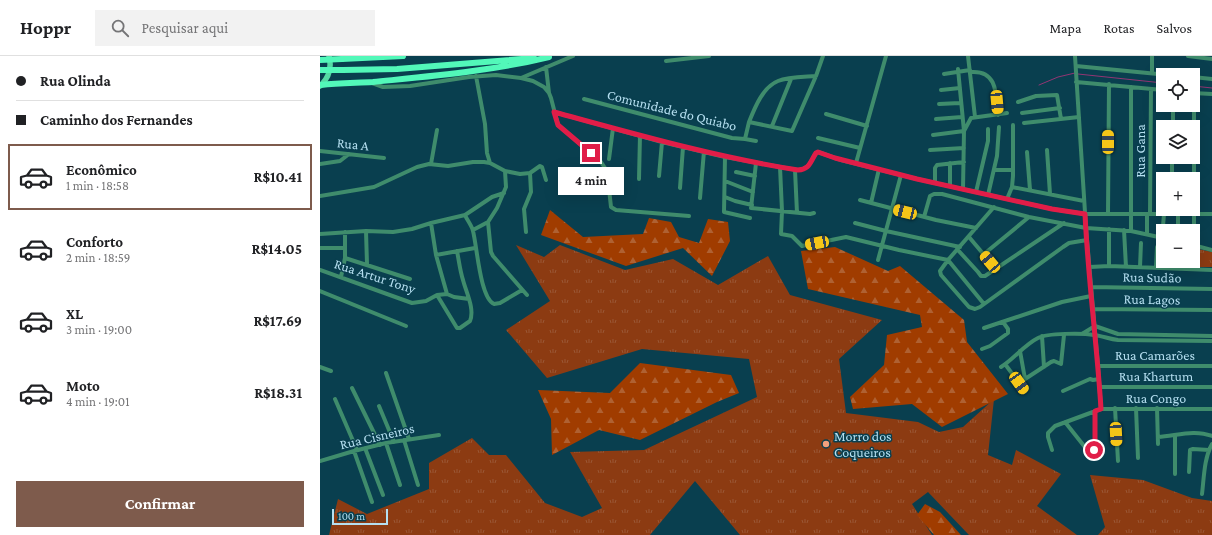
<!DOCTYPE html>
<html lang="pt">
<meta charset="utf-8">
<style>
:root{--surface:#fff;--page:#f2f2f2;--text:#202124;--muted:#757577;--line:#e0e0e0;--accent:#7e5b4c}
body{margin:0;font-family:"Crimson Pro",serif;background:var(--page);color:var(--text);height:100vh;display:flex;flex-direction:column;font-size:15px;white-space:nowrap}
*{box-sizing:border-box;margin:0}
p{font-size:13px;color:var(--muted)}
.icon{flex:none;width:22px;height:22px;fill:none;stroke:currentColor;stroke-width:2;stroke-linecap:round;stroke-linejoin:round}
.map{position:relative;flex:1;overflow:hidden}
.details{display:flex;flex-direction:column;background:var(--surface);width:320px}
.details>*{flex:none}
.banner{display:grid;align-content:center;height:88px;padding:0 16px;background:var(--surface)}
.buttons{position:absolute;left:836px;top:12px;display:grid;gap:8px}
.buttons a{display:grid;place-items:center;width:44px;height:44px;border-radius:0px;background:var(--surface);box-shadow:0 4px 16px #0002;font-size:20px}
.scale{position:absolute;left:12px;bottom:10px;width:56px;box-sizing:border-box;padding-left:4px;border:2px solid #b5dff0;border-top:0;font-size:11px;line-height:14px;white-space:nowrap;color:#b5dff0;-webkit-text-stroke:3px #093f4f;paint-order:stroke}
.end{position:absolute;width:18px;height:18px;margin:-9px;border:5px solid #e11d48;background:#fff;box-shadow:0 0 0 2px #fff}
.from{border-radius:50%}
.bubble{position:absolute;height:28px;border-radius:0px;background:var(--surface);box-shadow:0 4px 16px #0002;font-size:13px;font-weight:700;line-height:28px;text-align:center}
.car{position:absolute;width:12px;height:24px;margin:-12px -6px;border-radius:5px;box-shadow:0 0 3px 1px #0007;background:linear-gradient(#f5c518 24%,#345 0 40%,#f5c518 0 76%,#345 0 86%,#f5c518 0)}
.banner b{display:flex;align-items:center;gap:14px;height:38px;font-size:15px}
.banner b+b{border-top:1px solid var(--line)}
.banner i{width:10px;height:10px;background:var(--text)}
ul{padding:0;list-style:none}
li{display:flex;align-items:center;gap:12px;height:66px;margin:0 8px 6px;padding:0 8px;border:2px solid transparent;border-radius:0px}
li div{flex:1}
li b{display:block;font-size:15px}
li em{font-style:normal;font-weight:700}
li.current{border-color:var(--accent)}
li>.icon{width:36px;height:36px;stroke-width:1.5}
.primary-button{display:flex;gap:8px;margin-top:auto;padding:8px 16px}
.primary-button a{flex:1;height:46px;border-radius:0px;background:var(--accent);color:#fff;font-size:16px;font-weight:700;line-height:46px;text-align:center}
header{display:flex;align-items:center;gap:24px;box-sizing:border-box;height:56px;padding:0 20px;background:var(--surface);border-bottom:1px solid var(--line)}
header strong{font-size:19px}
nav{display:flex;gap:22px;margin-inline-start:auto;font-size:14px}
.search{width:280px;height:36px;background:var(--page);display:flex;align-items:center;gap:10px;box-sizing:border-box;padding:0 14px;border-radius:0px;color:var(--muted);font-size:15px}
main{display:flex;flex:1;min-height:0}
.map>svg:first-child{display:block}
.grass{fill:url(#grass-tufts)}
.forest{fill:url(#forest-firs)}
.lines{fill:none;stroke-linecap:round;stroke-linejoin:round}
.stream{stroke:#933573;stroke-width:1}
.minor{stroke:#3f8c6c;stroke-width:4}
.major{stroke:#55d9a4;stroke-width:5.5}
.highway{stroke:#52f8b9;stroke-width:6}
.highway-bridge{stroke:#52f8b9;stroke-width:6}
.route{stroke:#e11d48;stroke-width:5}
.poi-dot{fill:#f2a17e;stroke:#093f4f;stroke-width:1.5}
.labels{text-anchor:middle;dominant-baseline:central;stroke-width:3;stroke-linejoin:round;paint-order:stroke}
.street-label{font-size:14px;fill:#b5dff0;stroke:#093f4f}
.poi-label{font-size:14px;fill:#b5dff0;stroke:#093f4f;text-anchor:start}
</style>
<header>
<strong>Hoppr</strong>
<div class="search"><svg class="icon" aria-label="search" viewBox="0 0 24 24"><circle cx="10" cy="10" r="6"/><path d="M15 15l6 6"/></svg>Pesquisar aqui</div>
<nav><a>Mapa</a><a>Rotas</a><a>Salvos</a></nav>
</header>
<main>
<section class="details">
<div class="banner">
<b><i class="from"></i>Rua Olinda</b>
<b><i></i>Caminho dos Fernandes</b>
</div>
<ul>
<li class="current"><svg class="icon" aria-label="car" viewBox="0 0 24 24"><path d="M5 17H2v-5l4-1 3-4h7l3 4 3 1v5h-3M9 17h6M6 11h13"/><circle cx="7" cy="17" r="2"/><circle cx="17" cy="17" r="2"/></svg><div><b>Econômico</b><p>1 min · 18:58</p></div><em>R$10.41</em></li>
<li><svg class="icon" aria-label="car" viewBox="0 0 24 24"><path d="M5 17H2v-5l4-1 3-4h7l3 4 3 1v5h-3M9 17h6M6 11h13"/><circle cx="7" cy="17" r="2"/><circle cx="17" cy="17" r="2"/></svg><div><b>Conforto</b><p>2 min · 18:59</p></div><em>R$14.05</em></li>
<li><svg class="icon" aria-label="car" viewBox="0 0 24 24"><path d="M5 17H2v-5l4-1 3-4h7l3 4 3 1v5h-3M9 17h6M6 11h13"/><circle cx="7" cy="17" r="2"/><circle cx="17" cy="17" r="2"/></svg><div><b>XL</b><p>3 min · 19:00</p></div><em>R$17.69</em></li>
<li><svg class="icon" aria-label="car" viewBox="0 0 24 24"><path d="M5 17H2v-5l4-1 3-4h7l3 4 3 1v5h-3M9 17h6M6 11h13"/><circle cx="7" cy="17" r="2"/><circle cx="17" cy="17" r="2"/></svg><div><b>Moto</b><p>4 min · 19:01</p></div><em>R$18.31</em></li>
</ul>
<div class="primary-button"><a>Confirmar</a></div>
</section>
<div class="map">
<svg width="892" height="479" viewBox="0 0 892 479">
<defs>
<pattern id="grass-tufts" width="24" height="20" patternUnits="userSpaceOnUse"><rect width="24" height="20" fill="#8c3b12"/><path d="M3 7l-1-3M5 7V3M7 7l1-3M15 17l-1-3M17 17v-4M19 17l1-3" fill="none" stroke="#9a5735"/></pattern>
<pattern id="forest-firs" width="22" height="20" patternUnits="userSpaceOnUse"><rect width="22" height="20" fill="#a03c00"/><path d="M5 1l3.5 6h-7zM16 11l3.5 6h-7z" fill="#af6132"/></pattern>
</defs>
<rect width="100%" height="100%" fill="#093f4f"/>
<path class="grass" d="M196 189 224 201 240 189 305 214 353 203 398 229 448 200 470 239 562 264 519 303 526 357 598 366 619 376 643 371 674 343 668 399 692 409 696 394 741 418 717 450 757 479H649L608 436 592 448 612 479H420L375 425 330 479H9L18 443 47 458 109 433V407L152 382 169 399H186L225 447 262 461 282 452 250 396 324 394 437 341 429 303 322 293 227 322 186 274 230 245Z
M873 192 892 196V211H868V205H873Z
M770 419 823 424 872 442 892 445V479H778L785 471Z"/>
<path class="forest" d="M230 154 263 181 323 178 329 162 351 166 359 181 379 187 388 163 408 166 410 185 392 220 363 192 306 210 221 179Z
M515 191 568 215 580 210 644 264 647 286 688 338 622 371 592 348 533 353 530 341 564 309 567 279 602 271 600 259 488 233 481 195Z
M320 307 411 319 419 337 397 346 320 384 279 374 232 399 231 363 218 334 290 337Z
M605 448 620 456 641 479H614L597 459Z"/>
<g class="lines">
<path class="stream" d="M758 18 843 27
M719 29 738 21 755 17
M873 30 892 32"/>
<path class="minor" d="M648 0 655 61
M755 0 766 172 778 310 781 353
M868 0 892 3
M346 5 389 0
M756 10 848 19
M226 11 229 37
M638 13 644 75 643 133
M651 16C678 14 676 39 678 59
M832 17V0
M624 18 650 14
M156 20 165 68 167 97 170 107
M873 21 892 23
M201 22 253 0
M756 26 843 34
M52 27 63 31 90 30 149 21 176 19 201 22 213 25 224 31 229 37 231 42 238 69 281 106 287 115 291 151 296 154 369 160
M621 34 640 32
M873 37 892 38
M264 43 412 82 425 83 436 85
M698 46 716 40 737 39 741 63
M619 48 640 47
M234 56 342 86 405 101 404 156 430 162
M702 57 740 52
M506 58 547 70
M616 63 642 61
M429 66C435 51 443 31 458 25 468 21 485 21 496 20
M704 67 759 61
M452 70 471 23
M853 71V49
M613 79 644 75 651 62 687 57
M498 82 540 92
M425 83 429 66 472 75 496 20 503 0
M610 94 644 92
M727 94 730 138
M0 95 64 102
M707 96 710 134
M405 101 477 114C490 113 490 106 496 97L498 96 521 104 597 123 732 153 765 158H892
M289 103 293 72
M436 107 431 152 490 158 494 157
M536 107 566 0
M0 108 20 105 29 98
M111 108 117 74
M460 111 462 155 461 178 472 180 482 190 526 181 579 194 628 204 664 248
M475 114 477 157
M674 114H693
M416 116 435 120
M339 120 342 86
M319 123 320 79
M852 123V101
M405 125 433 136
M615 126V112L617 109 644 106
M630 130V107
M692 131 764 145
M360 132 363 91
M656 136 668 85V73
M668 139 677 100 679 71
M0 140 54 131 97 111 109 108 128 110 153 106H164L170 107 185 115 200 118 210 117 220 110 222 111 226 124
M405 141 415 145 432 149
M380 142 384 95
M687 143 692 131 693 120V69
M540 144 616 164 656 172
M551 147 559 113
M674 151 628 204 620 215 621 219 649 251 655 253 660 251 743 191 749 187 767 184
M788 158 789 28
M827 158V178
M830 158 831 33
M145 159C147 164 152 170 153 175 157 190 160 242 174 248L180 247 202 234
M604 161 610 140 614 138H622L709 161 766 172 811 175 843 182
M168 166 171 196 173 200 207 239
M111 167 116 199 127 238
M535 167 566 175 640 191
M789 173V210
M153 174 168 166 177 152 186 131 185 115
M804 174 806 211
M46 175 47 208
M811 175V31
M858 175V158
M206 176 204 153 211 136 210 117
M0 178 46 175 73 176 92 173 111 167 145 159 172 141 184 137
M649 181 676 213
M842 182 844 158
M873 183 874 168V37
M873 189 892 194
M0 192H25
M637 193 658 216 661 220H665L744 167
M664 198 709 161
M116 199 155 192
M25 202 90 223
M558 204 581 119
M770 211 789 210 892 214
M820 211 821 187
M836 211 837 191
M0 214 92 247 106 245 117 239 127 238 134 241 149 243
M21 221 25 202V176
M771 231 892 233
M0 235 86 270
M117 239 137 272H140L150 265C155 253 146 236 143 224 140 215 139 205 137 195
M772 253 892 254
M664 272 742 246 771 240
M762 278 775 270 798 278 892 280
M722 280 724 311
M662 293 670 290 688 277V273L683 266
M700 295 705 323
M685 308 705 335
M778 310H892
M0 311 11 315
M681 311C694 303 704 289 718 282 727 277 763 277 774 279 783 280 789 283 798 284L892 285
M66 317 89 383
M699 327 731 306 734 305 741 308 744 279
M780 331H892
M32 332 60 389
M743 335 770 323 773 324 779 323
M15 343 37 394
M59 350 74 386
M795 352 798 405
M816 352 818 402
M837 352 838 388
M745 366 768 395H771L775 391V355
M838 381C856 380 874 373 892 380
M84 384 98 429
M66 387 80 429
M45 392 63 439
M732 394 728 381V377L735 370 781 353H892
M34 395 52 446
M0 405 34 395 66 387 119 379
M869 416 870 394 873 393 889 394
M855 418V380
M882 438C884 422 884 402 892 388"/>
<path class="major" d="M0 30C9 22 12 12 9 0"/>
<path class="highway" d="M22 3 83 0
M23 14 77 13 214 2
M1 29C18 27 36 27 53 26 112 20 172 15 229 1"/>
<path class="highway-bridge" d="M0 4 22 3
M0 14H23"/>
</g>
<g class="lines">
<path class="route" d="M271 97 238 69 234 56C315 78 395 101 478 114 490 113 490 106 496 97L498 96 515 102 597 123 732 153 765 158C768 223 777 288 781 353L775 355V391L774 394"/>
</g>
<circle class="poi-dot" cx="506" cy="388" r="4"/>
<g class="labels">
<g class="street-label">
<text transform="translate(352 54) rotate(14)">Comunidade do Quiabo</text>
<text transform="translate(33 88) rotate(6)">Rua A</text>
<text transform="translate(820 95) rotate(-90)">Rua Gana</text>
<text transform="translate(55 220) rotate(18)">Rua Artur Tony</text>
<text transform="translate(832 221) rotate(1)">Rua Sudão</text>
<text transform="translate(832 243) rotate(1)">Rua Lagos</text>
<text x="835" y="299">Rua Camarões</text>
<text x="836" y="320">Rua Khartum</text>
<text x="836" y="342">Rua Congo</text>
<text transform="translate(57 380) rotate(-13)">Rua Cisneiros</text>
</g>
<g class="poi-label">
<text x="514" y="380">Morro dos<tspan x="514" dy="16">Coqueiros</tspan></text>
</g>
</g>
</svg>
<div class="buttons">
<a><svg class="icon" aria-label="locate" viewBox="0 0 24 24"><circle cx="12" cy="12" r="6"/><path d="M12 2v4M12 18v4M2 12h4M18 12h4"/></svg></a>
<a><svg class="icon" aria-label="layers" viewBox="0 0 24 24"><path d="M12 4l9 5-9 5-9-5zM3 14l9 5 9-5"/></svg></a>
<a>+</a>
<a>−</a>
</div>
<div class="scale">100 m</div>
<i class="end from" style="left:774px;top:394px"></i>
<i class="end" style="left:271px;top:97px"></i>
<div class="bubble" style="left:238px;top:111px;width:66px">4 min</div>
<i class="car" style="left:677px;top:46px;rotate:175deg"></i>
<i class="car" style="left:788px;top:86px;rotate:0deg"></i>
<i class="car" style="left:585px;top:156px;rotate:284deg"></i>
<i class="car" style="left:497px;top:187px;rotate:259deg"></i>
<i class="car" style="left:670px;top:206px;rotate:320deg"></i>
<i class="car" style="left:699px;top:327px;rotate:145deg"></i>
<i class="car" style="left:796px;top:378px;rotate:177deg"></i>
</div>
</main>
